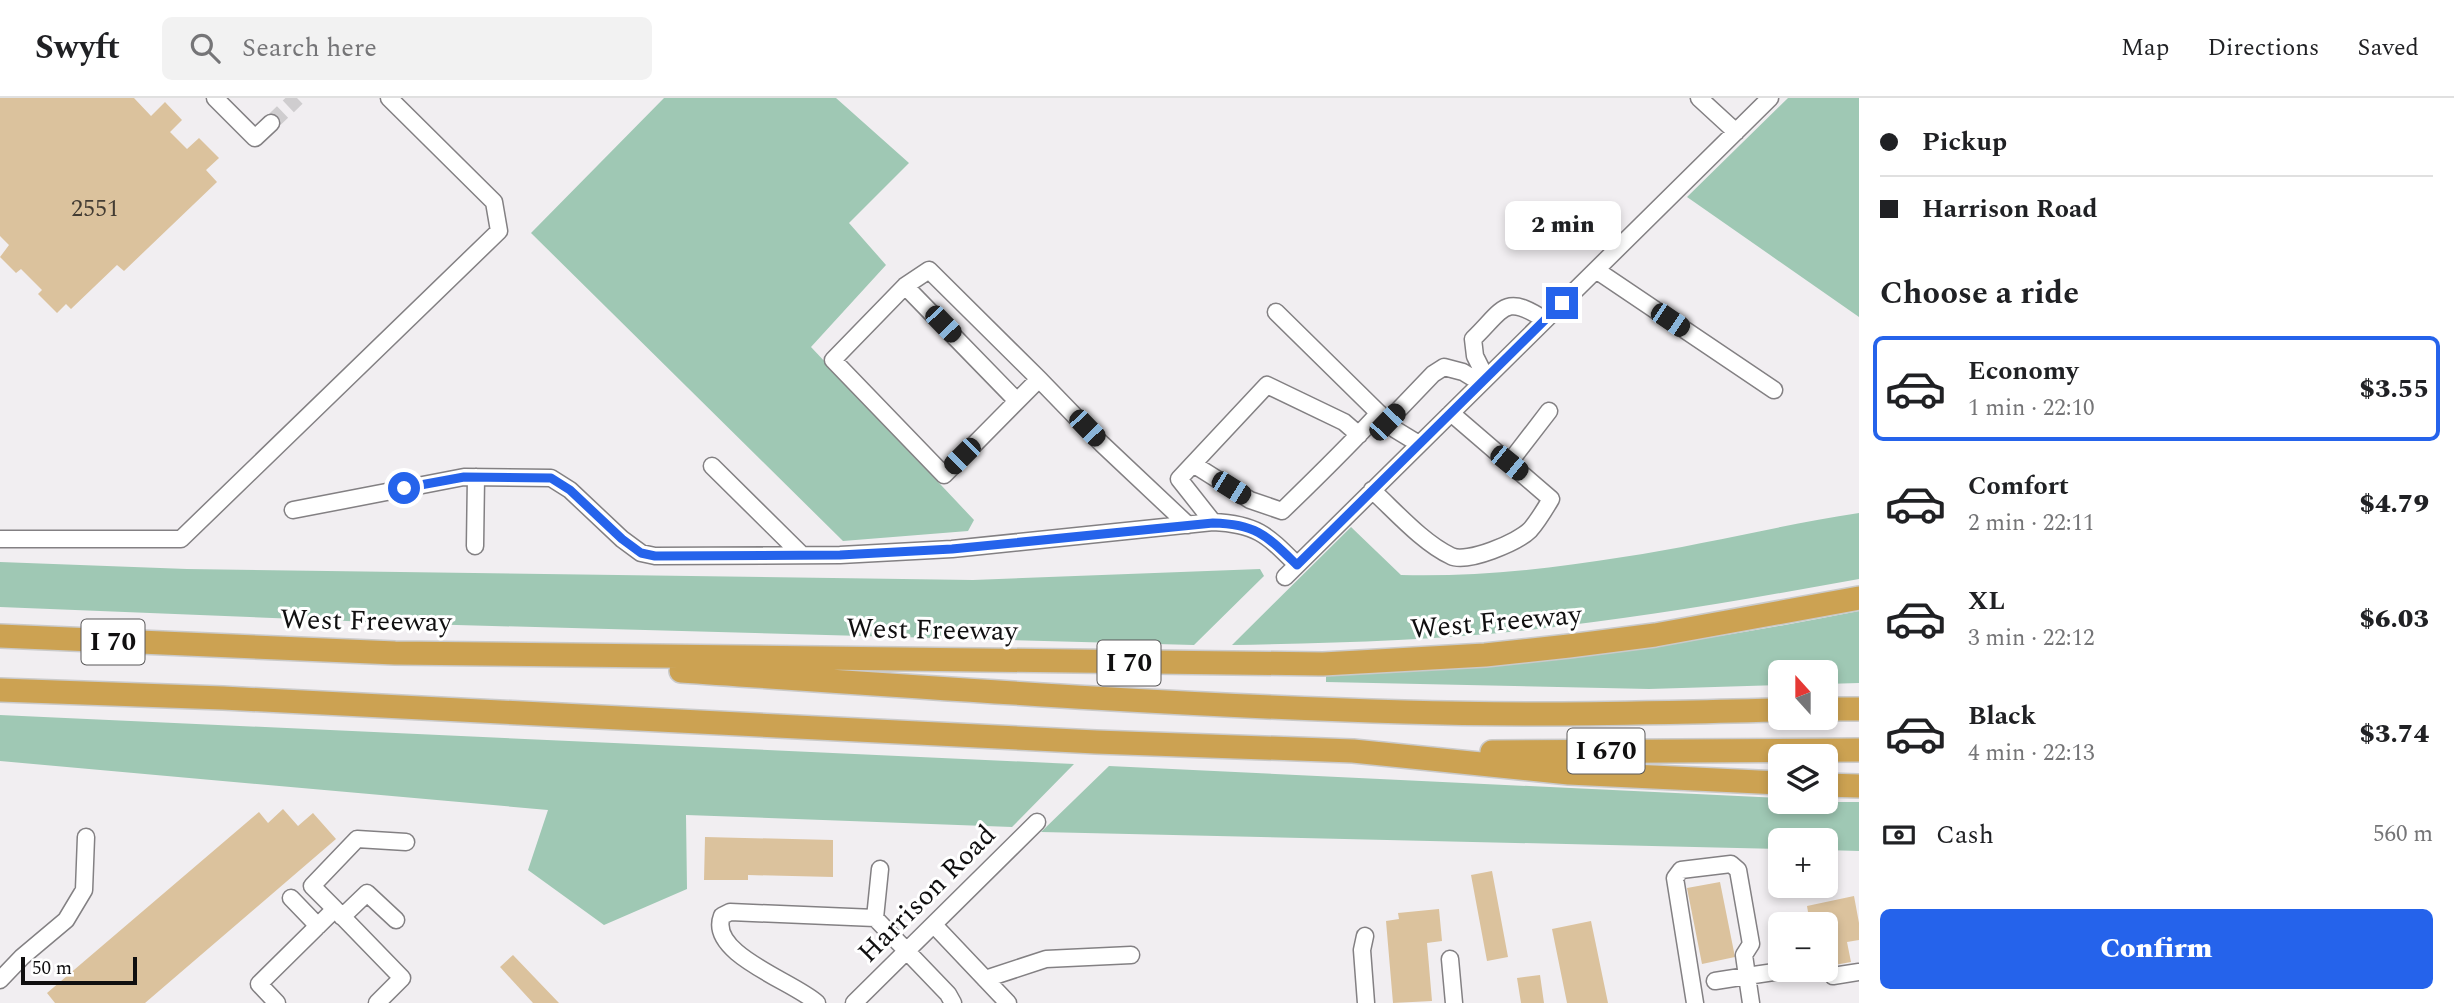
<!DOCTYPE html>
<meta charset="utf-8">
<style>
:root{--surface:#fff;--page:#f2f2f2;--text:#202124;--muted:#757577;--line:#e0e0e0;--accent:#2563eb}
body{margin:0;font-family:Spectral,serif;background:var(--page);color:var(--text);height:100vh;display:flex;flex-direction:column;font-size:26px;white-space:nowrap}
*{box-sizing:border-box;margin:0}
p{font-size:23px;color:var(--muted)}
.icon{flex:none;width:38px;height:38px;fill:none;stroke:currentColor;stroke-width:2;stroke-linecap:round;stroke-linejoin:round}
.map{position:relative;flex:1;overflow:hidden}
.sheet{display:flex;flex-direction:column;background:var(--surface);width:595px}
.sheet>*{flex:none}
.banner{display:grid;align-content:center;height:154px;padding:0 21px;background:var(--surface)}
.needle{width:46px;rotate:339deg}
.fabs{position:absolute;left:1768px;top:562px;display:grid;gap:14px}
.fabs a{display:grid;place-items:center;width:70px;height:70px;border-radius:10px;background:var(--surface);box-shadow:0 4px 10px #0003;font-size:35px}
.scale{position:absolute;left:21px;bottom:18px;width:116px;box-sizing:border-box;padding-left:7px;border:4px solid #100f10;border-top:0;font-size:19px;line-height:24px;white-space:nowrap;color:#100f10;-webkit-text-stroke:5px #fff;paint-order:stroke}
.end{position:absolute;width:32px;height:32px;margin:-16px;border:9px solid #2563eb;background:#fff;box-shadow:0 0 0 4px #fff}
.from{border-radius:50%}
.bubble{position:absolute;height:49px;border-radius:10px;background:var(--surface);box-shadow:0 4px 10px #0003;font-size:23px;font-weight:800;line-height:49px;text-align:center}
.car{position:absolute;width:21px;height:42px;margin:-21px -10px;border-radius:9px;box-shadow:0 0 5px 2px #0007;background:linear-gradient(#222 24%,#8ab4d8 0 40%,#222 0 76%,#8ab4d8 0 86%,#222 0)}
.banner b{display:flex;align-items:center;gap:24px;height:66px;font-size:26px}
.banner b+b{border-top:2px solid var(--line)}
.banner i{width:18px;height:18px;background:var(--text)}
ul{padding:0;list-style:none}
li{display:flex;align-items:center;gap:21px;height:105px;margin:0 14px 10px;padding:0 7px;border:4px solid transparent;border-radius:10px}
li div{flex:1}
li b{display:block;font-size:26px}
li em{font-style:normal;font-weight:800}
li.current{border-color:var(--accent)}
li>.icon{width:63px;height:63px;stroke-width:1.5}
h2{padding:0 21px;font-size:32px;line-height:84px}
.pay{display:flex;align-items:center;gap:18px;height:77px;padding:0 21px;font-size:26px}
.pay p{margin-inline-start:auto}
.button{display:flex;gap:14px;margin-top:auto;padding:14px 21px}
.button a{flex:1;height:80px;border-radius:10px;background:var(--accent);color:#fff;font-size:28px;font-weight:800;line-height:80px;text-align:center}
header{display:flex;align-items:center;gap:42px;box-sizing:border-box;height:98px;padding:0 35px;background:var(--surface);border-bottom:2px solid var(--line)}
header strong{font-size:33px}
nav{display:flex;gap:38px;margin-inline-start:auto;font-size:24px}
.search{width:490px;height:63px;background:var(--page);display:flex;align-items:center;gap:18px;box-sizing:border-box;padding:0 24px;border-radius:10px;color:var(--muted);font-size:26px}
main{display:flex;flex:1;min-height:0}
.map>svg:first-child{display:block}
.green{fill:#9fc8b4}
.building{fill:#dbc29d}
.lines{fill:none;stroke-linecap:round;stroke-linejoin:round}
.minor-tunnel{stroke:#cfcdcf;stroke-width:16;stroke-dasharray:16 8;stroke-linecap:butt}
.minor-casing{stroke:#838083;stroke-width:19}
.highway-casing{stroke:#cacaca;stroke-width:26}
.minor{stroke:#fff;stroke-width:16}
.highway{stroke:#cca252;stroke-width:23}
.route{stroke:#2563eb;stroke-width:9}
.labels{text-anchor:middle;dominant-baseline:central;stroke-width:6;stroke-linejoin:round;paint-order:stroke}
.number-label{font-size:24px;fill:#433c33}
.shield{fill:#fff;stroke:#585758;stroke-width:2}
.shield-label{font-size:26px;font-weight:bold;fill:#100f10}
.street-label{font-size:28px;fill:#100f10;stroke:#fff}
</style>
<header>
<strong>Swyft</strong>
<div class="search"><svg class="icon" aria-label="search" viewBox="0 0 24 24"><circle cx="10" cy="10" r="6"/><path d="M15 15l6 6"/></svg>Search here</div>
<nav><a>Map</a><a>Directions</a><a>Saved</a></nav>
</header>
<main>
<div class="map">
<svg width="1859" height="905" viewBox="0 0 1859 905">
<rect width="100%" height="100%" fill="#f1eef1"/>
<path class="green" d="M664 0H836L909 65 849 125 886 167 811 249 974 422 968 433 843 443 531 135Z
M1788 0H1859V219L1687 99Z
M1859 415V481C1749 501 1639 520 1529 532 1430 543 1332 545 1232 547L1351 429 1401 477C1474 479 1550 471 1623 459 1702 447 1780 427 1859 415Z
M0 464 187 471 973 482 1260 471 1264 478 1194 547 421 526 0 509Z
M1859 513V585L1825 586V574H1780V587L1649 591 1326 584V577C1370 575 1415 574 1459 570 1593 559 1727 539 1859 513Z
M0 617 1074 666 1012 729 686 717 687 791 604 827 528 772 548 712 0 663Z
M1109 668 1780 700V704H1859V753L1825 752V742H1780V751L1041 734Z"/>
<path class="building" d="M0 0H134L151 18 165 4 182 22 170 34 187 51 199 40 219 60 206 72 217 84 124 173 117 167 71 211 66 206 57 215 38 196 42 192 21 171 16 175 0 159 9 147 0 138Z
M283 711 298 728 313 715 336 741 145 905H55L47 895 259 714 268 725Z
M705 739 833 742V779L748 777V782H704Z
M1492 773 1508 859 1487 863 1471 777Z
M1720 784 1735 859 1702 866 1687 790Z
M1854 798 1859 825V842L1847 844 1851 864 1829 868 1825 848V826H1810L1807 808Z
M1439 811 1442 843 1427 845 1432 903 1393 905 1386 823 1399 821 1398 815Z
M1591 823 1608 905H1567L1552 831Z
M513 857 559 905H533L500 869Z
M1540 877 1544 905H1521L1517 880Z"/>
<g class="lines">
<path class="minor-tunnel" d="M271 25 297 0"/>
<g class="minor-casing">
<path id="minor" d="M215 0 255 40 271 25
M1699 0 1736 34
M1596 172 1774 292
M905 188 1017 303
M1276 214 1396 332 1419 346
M1486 280 1475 258 1473 241C1504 211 1504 195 1545 222
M1039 281 944 377 833 262 905 188 929 172 1035 277 1039 281 1102 346 1188 427
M1387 324 1433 276 1444 269 1463 274 1481 285
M1359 337 1344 324 1267 287 1193 366 1250 402 1282 413C1315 381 1348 349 1379 315
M1509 365 1549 313
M1193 366 1179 381 1213 424
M712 368 802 457
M1372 392C1395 413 1423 445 1451 458 1467 466 1518 444 1530 432 1538 423 1545 411 1551 401L1451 315
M293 412 464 379 551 380 570 392 622 441 641 455 655 458 840 457 952 451 1213 424C1257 426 1267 437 1297 467
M0 441H181L499 133 494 104 389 0
M475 448 476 379
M1285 479 1770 0
M291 800 318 828
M335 811 402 880 377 905
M342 819 367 795 396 822
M875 820 880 771
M934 827 1008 905
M1365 838 1362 852 1366 905
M1450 861 1454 905
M1833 878 1859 874
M985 881 1046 861 1131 857
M0 882 22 859 66 822 84 792 86 739
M277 905 259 886 335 811 312 788 357 741 406 744
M817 905C795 884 707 856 722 818L730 814 875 820 948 896 953 905
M854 905 1037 724
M1695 905 1675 780 1681 772 1731 766 1738 772 1751 846 1744 857 1747 878 1715 883
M1751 905 1747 878 1787 872"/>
</g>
<g class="highway-casing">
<path id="highway" d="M0 538 395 555 1323 566 1485 557 1569 548 1655 537 1859 500
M681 573C922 589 1163 607 1404 614 1529 618 1654 615 1780 612
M0 592 223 600 1096 644 1353 653 1569 675 1780 685
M1825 611H1859
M1492 654 1859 652
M1825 687 1859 688"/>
</g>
<use href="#minor" class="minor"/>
<use href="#highway" class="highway"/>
</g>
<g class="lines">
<path class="route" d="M404 390 464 379 551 380 570 392 622 441 641 455 655 458 840 457 952 451 1213 425C1257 426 1267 438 1297 467L1562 205"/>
</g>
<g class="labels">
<g class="number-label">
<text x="95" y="111">2551</text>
</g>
<g class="shield">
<rect x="81.5" y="521.5" width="63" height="45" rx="5"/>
<rect x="1097.5" y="542.5" width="63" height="45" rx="5"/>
<rect x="1567.5" y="630.5" width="77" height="45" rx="5"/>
</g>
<g class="shield-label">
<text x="113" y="544">I 70</text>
<text x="1129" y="565">I 70</text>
<text x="1606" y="653">I 670</text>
</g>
<g class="street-label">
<text transform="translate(366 523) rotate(1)">West Freeway</text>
<text transform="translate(1496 524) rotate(-5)">West Freeway</text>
<text transform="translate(932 532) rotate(1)">West Freeway</text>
<text transform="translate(927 796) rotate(-45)">Harrison Road</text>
</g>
</g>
</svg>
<div class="fabs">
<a><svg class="needle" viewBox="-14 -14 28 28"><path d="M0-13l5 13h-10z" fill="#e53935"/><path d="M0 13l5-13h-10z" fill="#757577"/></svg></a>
<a><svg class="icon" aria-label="layers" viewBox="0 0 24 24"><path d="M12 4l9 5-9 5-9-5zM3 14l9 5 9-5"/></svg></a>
<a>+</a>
<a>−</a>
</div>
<div class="scale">50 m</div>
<i class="end from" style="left:404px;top:390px"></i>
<i class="end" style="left:1562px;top:205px"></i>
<div class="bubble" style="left:1505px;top:103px;width:116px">2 min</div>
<i class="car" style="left:1670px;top:222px;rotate:124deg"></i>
<i class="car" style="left:943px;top:226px;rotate:136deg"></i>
<i class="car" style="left:1387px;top:324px;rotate:44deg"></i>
<i class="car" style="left:1087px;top:330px;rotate:136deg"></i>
<i class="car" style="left:962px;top:358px;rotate:225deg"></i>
<i class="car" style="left:1509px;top:365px;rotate:129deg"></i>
<i class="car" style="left:1231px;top:390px;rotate:122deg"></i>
</div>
<section class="sheet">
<div class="banner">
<b><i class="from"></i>Pickup</b>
<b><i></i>Harrison Road</b>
</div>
<h2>Choose a ride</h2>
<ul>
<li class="current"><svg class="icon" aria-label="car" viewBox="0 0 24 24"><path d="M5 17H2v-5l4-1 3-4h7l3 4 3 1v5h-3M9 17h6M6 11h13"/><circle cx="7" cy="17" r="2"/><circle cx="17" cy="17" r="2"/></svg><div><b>Economy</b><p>1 min · 22:10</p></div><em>$3.55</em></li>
<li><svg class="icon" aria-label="car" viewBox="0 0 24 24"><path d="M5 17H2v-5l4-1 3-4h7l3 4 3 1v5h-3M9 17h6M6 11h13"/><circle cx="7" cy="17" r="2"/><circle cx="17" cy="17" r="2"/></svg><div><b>Comfort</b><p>2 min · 22:11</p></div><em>$4.79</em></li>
<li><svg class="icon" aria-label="car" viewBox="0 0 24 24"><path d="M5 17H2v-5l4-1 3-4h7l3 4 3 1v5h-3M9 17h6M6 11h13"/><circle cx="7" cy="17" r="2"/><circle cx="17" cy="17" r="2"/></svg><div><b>XL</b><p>3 min · 22:12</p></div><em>$6.03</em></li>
<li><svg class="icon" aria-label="car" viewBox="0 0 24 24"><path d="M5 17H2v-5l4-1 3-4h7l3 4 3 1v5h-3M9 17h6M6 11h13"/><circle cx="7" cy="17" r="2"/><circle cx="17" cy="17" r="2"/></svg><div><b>Black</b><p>4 min · 22:13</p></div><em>$3.74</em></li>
</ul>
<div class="pay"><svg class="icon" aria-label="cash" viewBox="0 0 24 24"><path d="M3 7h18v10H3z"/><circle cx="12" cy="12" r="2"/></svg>Cash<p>560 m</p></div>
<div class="button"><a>Confirm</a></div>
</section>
</main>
